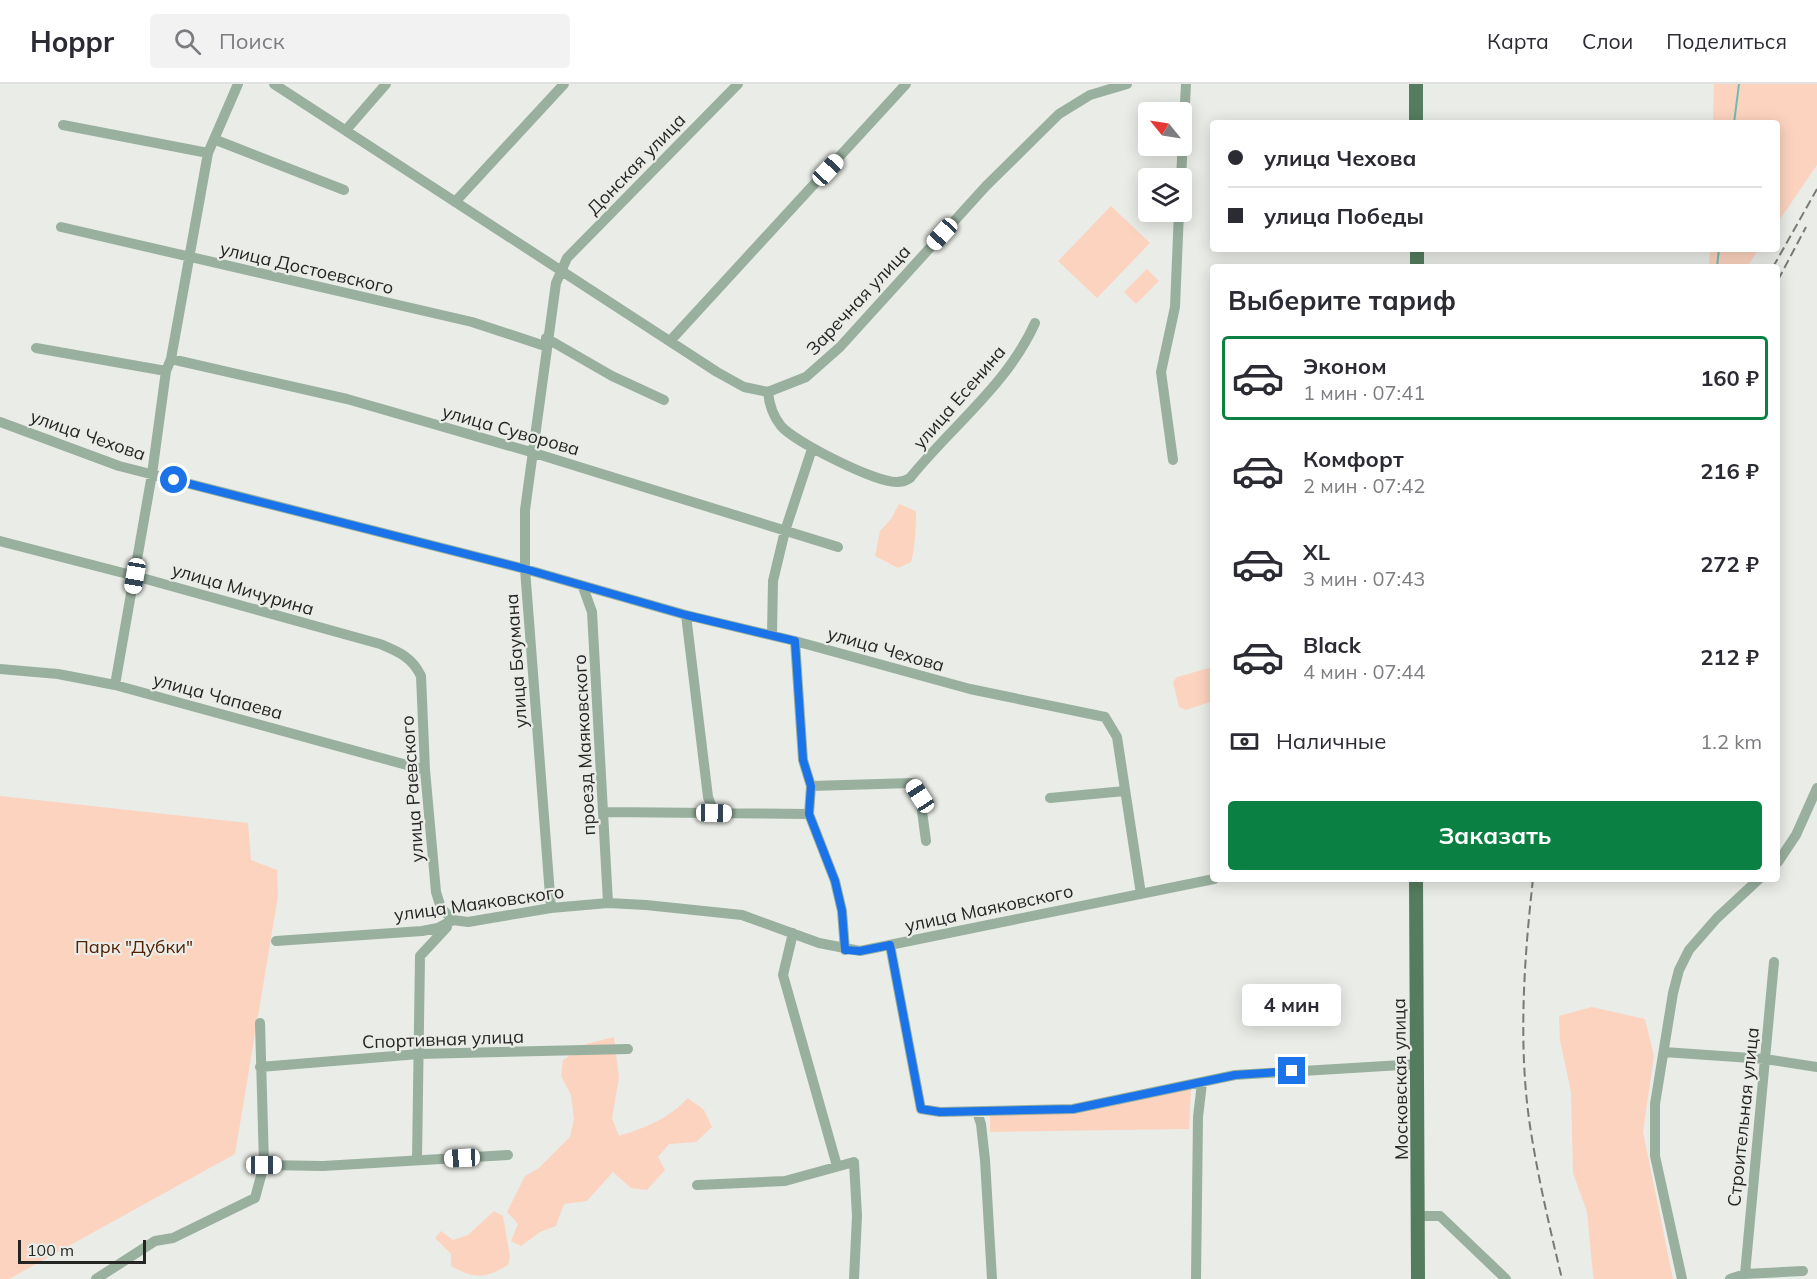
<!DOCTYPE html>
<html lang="ru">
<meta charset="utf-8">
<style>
:root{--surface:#fff;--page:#f2f2f3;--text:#2b2b33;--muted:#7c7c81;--line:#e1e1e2;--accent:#0b8043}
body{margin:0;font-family:Mulish,sans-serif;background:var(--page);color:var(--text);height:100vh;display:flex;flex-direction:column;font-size:22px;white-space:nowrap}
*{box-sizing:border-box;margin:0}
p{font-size:20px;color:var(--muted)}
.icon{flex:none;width:33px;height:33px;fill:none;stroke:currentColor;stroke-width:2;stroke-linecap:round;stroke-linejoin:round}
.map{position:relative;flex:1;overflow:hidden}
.drawer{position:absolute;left:1210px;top:180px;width:570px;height:618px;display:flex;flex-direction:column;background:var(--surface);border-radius:6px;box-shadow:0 3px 15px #0003}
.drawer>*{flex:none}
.guide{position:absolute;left:1210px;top:36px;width:570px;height:132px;border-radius:6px;box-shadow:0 3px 15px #0003;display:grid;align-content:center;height:132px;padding:0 18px;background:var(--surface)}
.needle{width:39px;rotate:300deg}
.tools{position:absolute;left:1138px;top:18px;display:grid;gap:12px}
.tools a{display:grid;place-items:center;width:54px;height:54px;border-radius:6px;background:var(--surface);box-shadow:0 3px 15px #0003;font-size:30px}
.scale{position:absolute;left:18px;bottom:15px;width:128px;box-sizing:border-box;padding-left:6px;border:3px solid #252524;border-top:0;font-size:16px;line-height:21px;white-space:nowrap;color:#252524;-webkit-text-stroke:4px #eaece7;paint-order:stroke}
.end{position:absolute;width:27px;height:27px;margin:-14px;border:8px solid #1a73e8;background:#fff;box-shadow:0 0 0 3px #fff}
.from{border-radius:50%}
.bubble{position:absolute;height:42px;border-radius:6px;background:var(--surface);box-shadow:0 3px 15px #0003;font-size:20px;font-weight:700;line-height:42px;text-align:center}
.car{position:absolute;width:18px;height:36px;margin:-18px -9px;border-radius:8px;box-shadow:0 0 4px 2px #0007;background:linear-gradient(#fff 24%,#345 0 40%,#fff 0 76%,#345 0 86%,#fff 0)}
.guide b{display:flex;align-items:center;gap:21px;height:57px;font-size:22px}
.guide b+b{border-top:2px solid var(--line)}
.guide i{width:15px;height:15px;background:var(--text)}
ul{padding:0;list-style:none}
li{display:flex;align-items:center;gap:18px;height:84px;margin:0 12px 9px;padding:0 6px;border:3px solid transparent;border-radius:6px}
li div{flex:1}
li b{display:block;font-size:22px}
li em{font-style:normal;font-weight:700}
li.active{border-color:var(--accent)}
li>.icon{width:54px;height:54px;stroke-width:1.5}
h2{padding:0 18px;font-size:27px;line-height:72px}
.pay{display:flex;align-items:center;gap:15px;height:66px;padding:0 18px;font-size:22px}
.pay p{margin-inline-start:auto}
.cta{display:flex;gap:12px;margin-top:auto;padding:12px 18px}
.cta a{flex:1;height:69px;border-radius:6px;background:var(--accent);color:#fff;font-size:24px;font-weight:700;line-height:69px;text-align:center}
header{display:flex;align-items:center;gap:36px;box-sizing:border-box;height:84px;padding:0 30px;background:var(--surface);border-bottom:2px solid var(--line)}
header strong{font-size:28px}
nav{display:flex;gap:33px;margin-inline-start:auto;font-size:21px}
.search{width:420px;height:54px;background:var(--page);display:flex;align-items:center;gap:15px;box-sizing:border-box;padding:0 21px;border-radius:6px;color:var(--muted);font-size:22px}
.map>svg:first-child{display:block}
.green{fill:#fcd3bf}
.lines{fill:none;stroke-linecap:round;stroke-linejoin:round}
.stream{stroke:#6ebcb3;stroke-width:2}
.minor{stroke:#99b09e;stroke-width:10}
.major{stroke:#547d5f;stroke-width:14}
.rail{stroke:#797977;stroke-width:2;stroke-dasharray:9 4.5;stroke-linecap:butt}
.route{stroke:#1a73e8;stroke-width:8}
.labels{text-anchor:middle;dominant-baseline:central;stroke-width:4.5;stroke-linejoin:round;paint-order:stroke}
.street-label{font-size:18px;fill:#252524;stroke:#eaece7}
.park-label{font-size:18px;fill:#532000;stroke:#eaece7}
</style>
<header>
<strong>Hoppr</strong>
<div class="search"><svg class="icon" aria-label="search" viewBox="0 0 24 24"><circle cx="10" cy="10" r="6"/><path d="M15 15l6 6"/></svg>Поиск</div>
<nav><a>Карта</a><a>Слои</a><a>Поделиться</a></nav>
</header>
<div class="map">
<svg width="1817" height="1195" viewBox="0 0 1817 1195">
<rect width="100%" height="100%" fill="#eaece7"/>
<path class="green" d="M1714 0H1817V81L1778 138V39H1713Z
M1111 122 1150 159 1097 214 1058 177Z
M1710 165H1759L1747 183H1709Z
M1147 185 1159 197 1136 220 1124 208Z
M899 420 916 427C916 440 915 467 911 478L898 484 875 472 880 447 891 435Z
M1213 583V617L1186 626 1179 623 1173 598 1177 593Z
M0 712 248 739 251 776 277 786 278 812 235 1070 9 1195H0Z
M1592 923 1645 935 1654 972 1643 1048 1673 1195H1594L1593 1190 1587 1128 1573 1089 1571 1008 1560 956 1559 932Z
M614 953 619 994 612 1034 619 1052C647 1043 668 1035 688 1014L704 1026 712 1043 696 1058 669 1060 658 1073 665 1086 647 1106 631 1104 613 1088 587 1117 564 1120 556 1142 540 1148 521 1162 511 1157 518 1140 507 1128 525 1092 539 1084 570 1053 574 1035 571 1011 561 992 563 976 586 960Z
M1191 1005 1189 1045 990 1048V1030L1076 1029Z
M494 1127 503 1132 510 1173 508 1181C485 1195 474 1195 451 1182V1170L435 1154 441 1147 453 1156 468 1151Z"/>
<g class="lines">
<path class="stream" d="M1734 39 1739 0
M1717 183 1719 165"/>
<path class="minor" d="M274 0 717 288 744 303 768 308
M63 41 208 69
M346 46 386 0
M216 56 344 106
M1181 94 1186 0
M455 118 564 0
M61 143 472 238 545 262
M546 254 612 292 664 316
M670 257 906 0
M36 264 166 287
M171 275 347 315 531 368 838 463
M768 308 806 293 840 263 986 102 1059 30 1090 11 1127 0
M768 308C769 319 773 332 781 342 795 358 876 399 897 398 901 398 907 396 910 394 951 343 1008 300 1035 239
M0 338 119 382 525 485 686 531 795 557 970 605 1105 633 1117 653 1141 810
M1173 376 1161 288 1175 223 1179 128
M0 457 135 492 380 560C399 568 412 573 421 592L425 686 436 808 441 824 453 836
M583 503 592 528 608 819
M686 531 708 713 714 729
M772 551 773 497 785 447 812 365
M795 557 803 676 811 702 809 730 835 797 842 827 845 866
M0 585 58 590 115 601 425 686
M115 601 152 390 166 287 171 275 208 69 238 0
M811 702 912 699 920 712 926 757
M1050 714 1125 707
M605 728 809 730
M1778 778 1796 751 1817 704
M551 824 525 485V426L556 199 567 174 738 0
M793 849 783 891 837 1082
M276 857 422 847 438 844 453 836 468 838 551 824 608 819 646 821 742 831 819 859 860 867 1214 795
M890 861 921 1025 940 1028 1073 1025 1235 991 1418 980
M1664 968 1765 975 1817 983
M260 983 419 970 628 965
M977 1028 981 1040 985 1076 992 1195
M417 1076 420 872 447 843
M264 1081 323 1082 508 1071
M697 1101 785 1097 854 1078 857 1132 854 1195
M1419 1132H1440L1506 1195
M1745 1190 1774 878
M96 1195 155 1157 173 1154 255 1114 264 1081 260 939
M1196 1195 1198 1033 1202 999
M1682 1195 1655 1072V1020L1673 909 1679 886 1689 866 1717 834 1759 795
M1730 1195 1745 1190 1803 1187"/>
<path class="major" d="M1416 0V39
M1417 165V183
M1416 795 1418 1195"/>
<path class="rail" d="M1773 183 1817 105
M1778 196 1806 143
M1533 795C1524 875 1518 962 1530 1042 1538 1094 1550 1145 1562 1195"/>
</g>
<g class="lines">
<path class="route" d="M174 396 525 485 686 531 795 557 803 676 811 702 809 730 835 797 842 827 845 866 860 867 890 861 921 1025 940 1028 1073 1025 1235 991 1292 987"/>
</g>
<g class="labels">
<g class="street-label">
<text transform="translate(636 80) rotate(-46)">Донская улица</text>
<text transform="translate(307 184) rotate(13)">улица Достоевского</text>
<text transform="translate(858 216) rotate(-47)">Заречная улица</text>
<text transform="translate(959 313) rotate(-49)">улица Есенина</text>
<text transform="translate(511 346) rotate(16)">улица Суворова</text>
<text transform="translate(88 351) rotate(19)">улица Чехова</text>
<text transform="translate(243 505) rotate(16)">улица Мичурина</text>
<text transform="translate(886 565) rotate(16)">улица Чехова</text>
<text transform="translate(516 577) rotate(-94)">улица Баумана</text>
<text transform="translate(218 612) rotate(15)">улица Чапаева</text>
<text transform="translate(584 661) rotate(-93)">проезд Маяковского</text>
<text transform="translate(412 705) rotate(-94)">улица Раевского</text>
<text transform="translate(479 819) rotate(-8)">улица Маяковского</text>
<text transform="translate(989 824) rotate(-12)">улица Маяковского</text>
<text transform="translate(443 955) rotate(-2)">Спортивная улица</text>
<text transform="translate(1400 995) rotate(-91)">Московская улица</text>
<text transform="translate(1743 1033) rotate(-84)">Строительная улица</text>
</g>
<g class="park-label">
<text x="134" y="862">Парк "Дубки"</text>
</g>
</g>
</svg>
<div class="tools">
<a><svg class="needle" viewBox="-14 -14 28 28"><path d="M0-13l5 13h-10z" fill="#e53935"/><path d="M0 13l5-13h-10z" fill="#7c7c81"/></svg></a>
<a><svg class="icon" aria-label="layers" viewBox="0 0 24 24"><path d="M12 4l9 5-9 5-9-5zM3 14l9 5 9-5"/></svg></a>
</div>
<div class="scale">100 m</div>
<i class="end from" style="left:174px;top:396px"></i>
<i class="end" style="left:1292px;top:987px"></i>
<div class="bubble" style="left:1242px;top:900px;width:99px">4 мин</div>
<i class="car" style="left:828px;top:86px;rotate:43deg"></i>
<i class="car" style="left:942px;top:150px;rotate:222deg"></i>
<i class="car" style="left:135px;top:492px;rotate:190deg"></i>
<i class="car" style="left:920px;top:712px;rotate:327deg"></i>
<i class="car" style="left:714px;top:729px;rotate:91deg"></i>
<i class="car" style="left:462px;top:1074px;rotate:267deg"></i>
<i class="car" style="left:264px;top:1081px;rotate:90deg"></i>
<div class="guide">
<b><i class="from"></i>улица Чехова</b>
<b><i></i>улица Победы</b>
</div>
<section class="drawer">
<h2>Выберите тариф</h2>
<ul>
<li class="active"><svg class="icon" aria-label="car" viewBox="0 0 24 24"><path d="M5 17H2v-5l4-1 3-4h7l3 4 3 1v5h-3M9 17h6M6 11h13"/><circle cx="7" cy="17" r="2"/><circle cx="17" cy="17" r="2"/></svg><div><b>Эконом</b><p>1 мин · 07:41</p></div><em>160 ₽</em></li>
<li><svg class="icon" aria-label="car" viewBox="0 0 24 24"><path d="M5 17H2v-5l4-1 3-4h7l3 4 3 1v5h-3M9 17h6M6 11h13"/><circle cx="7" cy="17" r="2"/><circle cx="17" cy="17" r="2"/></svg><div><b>Комфорт</b><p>2 мин · 07:42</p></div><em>216 ₽</em></li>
<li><svg class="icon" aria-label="car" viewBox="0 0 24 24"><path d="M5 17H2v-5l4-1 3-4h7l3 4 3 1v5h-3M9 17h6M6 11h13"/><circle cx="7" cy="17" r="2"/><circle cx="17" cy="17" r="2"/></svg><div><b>XL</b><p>3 мин · 07:43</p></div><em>272 ₽</em></li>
<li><svg class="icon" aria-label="car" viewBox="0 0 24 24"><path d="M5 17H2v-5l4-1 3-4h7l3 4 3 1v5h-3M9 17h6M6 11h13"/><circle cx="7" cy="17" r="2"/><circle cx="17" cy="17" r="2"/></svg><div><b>Black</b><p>4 мин · 07:44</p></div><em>212 ₽</em></li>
</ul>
<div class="pay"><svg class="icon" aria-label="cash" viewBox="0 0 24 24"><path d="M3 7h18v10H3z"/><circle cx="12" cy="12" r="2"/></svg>Наличные<p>1.2 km</p></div>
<div class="cta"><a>Заказать</a></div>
</section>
</div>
